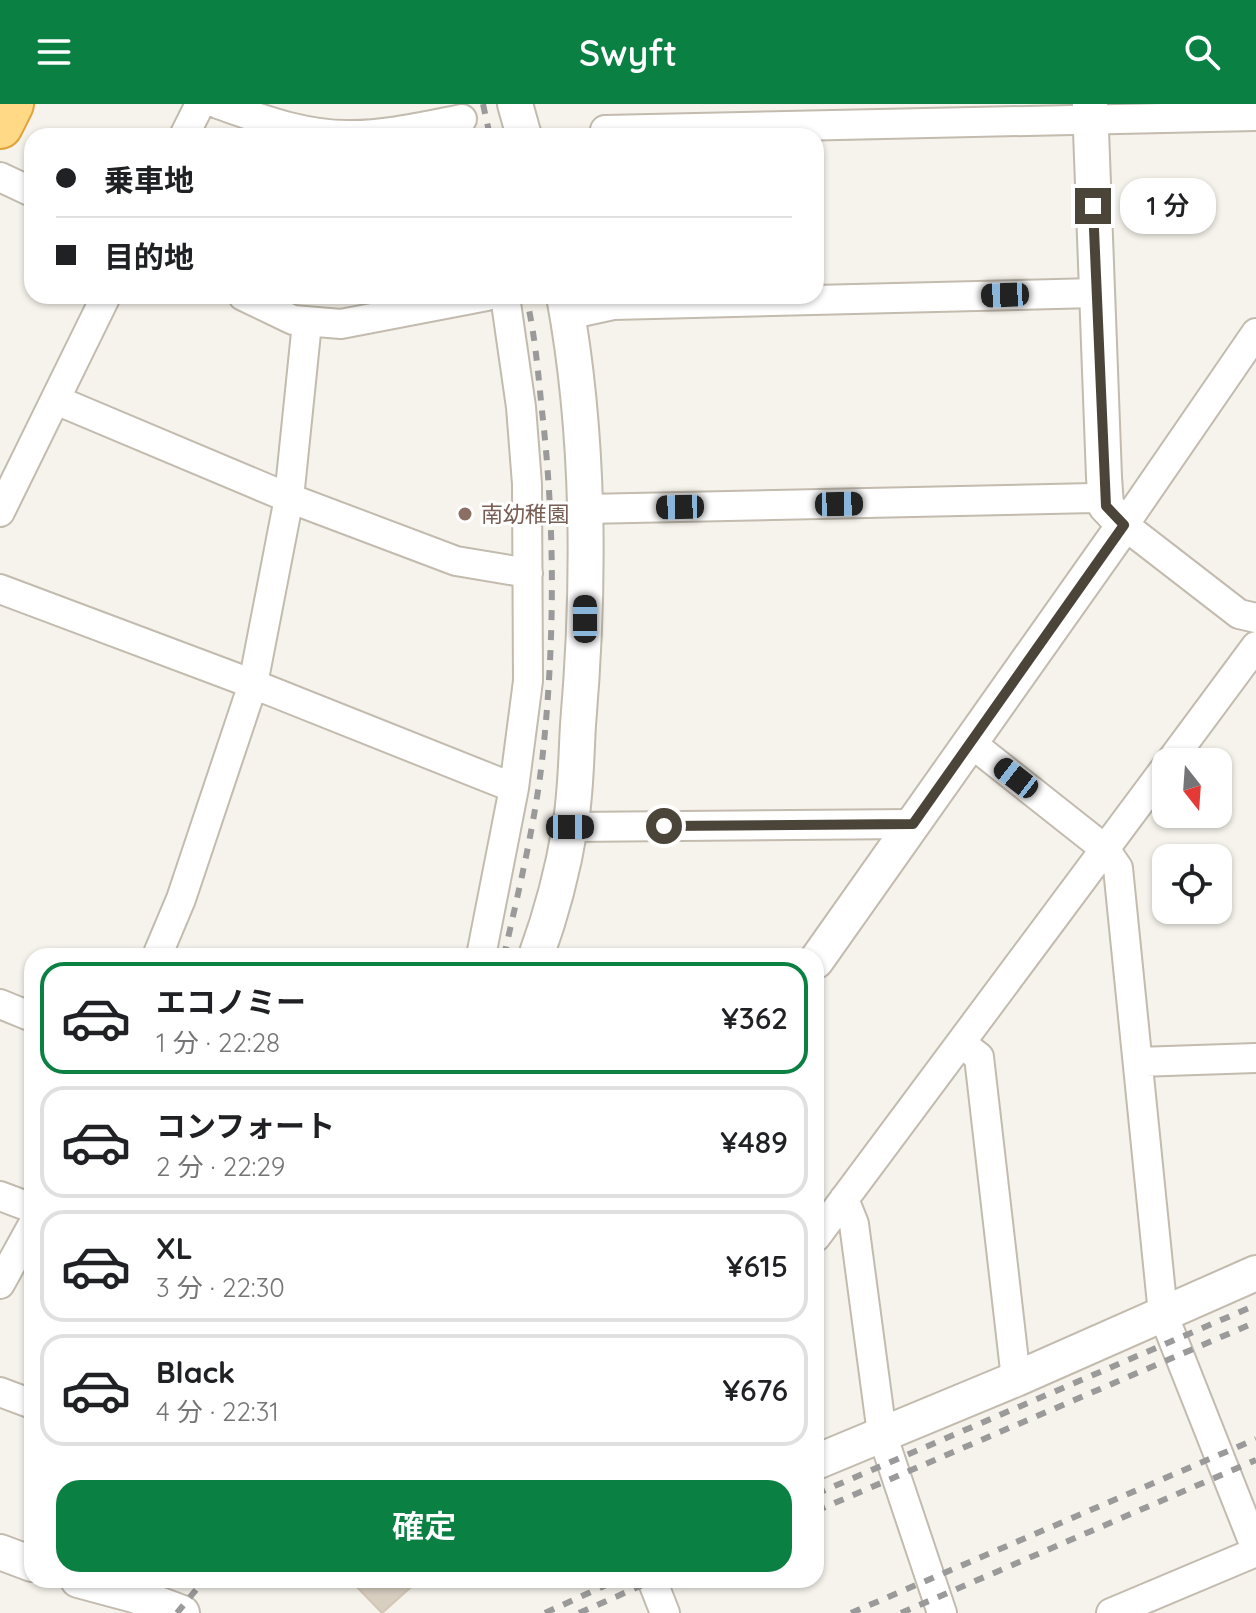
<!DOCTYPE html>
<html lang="ja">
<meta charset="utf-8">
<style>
:root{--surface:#fff;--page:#f6f6f6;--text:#202124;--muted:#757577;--line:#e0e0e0;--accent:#0b8043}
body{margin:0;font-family:Quicksand,"Noto Sans JP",sans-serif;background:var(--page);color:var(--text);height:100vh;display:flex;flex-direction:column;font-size:30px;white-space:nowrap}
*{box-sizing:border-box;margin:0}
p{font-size:26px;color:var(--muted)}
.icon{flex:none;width:44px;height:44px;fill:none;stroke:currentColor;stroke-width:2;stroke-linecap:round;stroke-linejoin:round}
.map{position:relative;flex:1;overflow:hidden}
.sheet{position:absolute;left:24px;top:844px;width:800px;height:640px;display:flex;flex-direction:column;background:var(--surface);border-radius:24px;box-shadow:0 2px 6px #0004}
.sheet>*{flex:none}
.banner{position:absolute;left:24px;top:24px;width:800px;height:176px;border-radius:24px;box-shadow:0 2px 6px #0004;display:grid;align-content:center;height:176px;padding:0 32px;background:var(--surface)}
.needle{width:52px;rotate:163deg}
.tools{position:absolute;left:1152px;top:644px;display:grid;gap:16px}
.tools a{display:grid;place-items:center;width:80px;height:80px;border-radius:16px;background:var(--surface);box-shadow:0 2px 6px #0004;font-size:40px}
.end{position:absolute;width:36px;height:36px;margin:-18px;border:10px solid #4b4439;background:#fff;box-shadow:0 0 0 4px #fff}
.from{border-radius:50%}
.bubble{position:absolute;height:56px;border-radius:24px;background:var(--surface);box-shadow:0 2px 6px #0004;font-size:26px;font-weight:600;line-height:56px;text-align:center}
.car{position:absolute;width:24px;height:48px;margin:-24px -12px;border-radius:10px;box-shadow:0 0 6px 2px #0007;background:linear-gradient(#222 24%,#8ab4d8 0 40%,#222 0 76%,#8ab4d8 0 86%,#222 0)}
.banner b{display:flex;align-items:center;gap:28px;height:76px;font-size:30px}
.banner b+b{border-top:2px solid var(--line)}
.banner i{width:20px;height:20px;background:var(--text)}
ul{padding:14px 0 0;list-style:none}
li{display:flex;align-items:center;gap:24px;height:112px;margin:0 16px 12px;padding:0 16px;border:4px solid var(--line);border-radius:24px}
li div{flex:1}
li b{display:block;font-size:30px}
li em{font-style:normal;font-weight:600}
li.on{border-color:var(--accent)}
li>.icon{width:72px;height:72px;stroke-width:1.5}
.action{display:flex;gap:16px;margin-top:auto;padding:16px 32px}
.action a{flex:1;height:92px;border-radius:24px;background:var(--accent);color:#fff;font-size:32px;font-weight:600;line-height:92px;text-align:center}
header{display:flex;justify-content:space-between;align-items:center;height:104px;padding:0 32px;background:var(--accent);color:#fff;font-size:36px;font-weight:600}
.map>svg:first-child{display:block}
.building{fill:#d8cfc1;stroke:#d3c7b4;stroke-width:2}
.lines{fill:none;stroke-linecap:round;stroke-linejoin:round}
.minor-casing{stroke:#c2bbae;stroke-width:32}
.tertiary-casing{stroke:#c2bbae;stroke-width:38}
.trunk-casing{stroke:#e0a43c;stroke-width:48}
.minor{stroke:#fff;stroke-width:28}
.tertiary{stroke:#fff;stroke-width:34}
.trunk{stroke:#ffd985;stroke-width:44}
.rail{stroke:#9a9a9a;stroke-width:6;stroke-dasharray:10 10;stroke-linecap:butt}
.route{stroke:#4b4439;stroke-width:10}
.education-dot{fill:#8d6e63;stroke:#fff;stroke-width:3}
.labels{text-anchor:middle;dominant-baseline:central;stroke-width:6;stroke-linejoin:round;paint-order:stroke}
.education-label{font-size:22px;fill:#785e54;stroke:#fff;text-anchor:start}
</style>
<header><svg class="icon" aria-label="menu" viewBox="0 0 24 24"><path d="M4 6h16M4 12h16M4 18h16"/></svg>Swyft<svg class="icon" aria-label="search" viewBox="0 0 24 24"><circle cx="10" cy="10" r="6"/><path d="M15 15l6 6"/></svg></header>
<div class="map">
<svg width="1256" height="1509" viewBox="0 0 1256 1509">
<rect width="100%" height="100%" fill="#f6f3ec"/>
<path class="building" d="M350 1476H419L382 1509Z"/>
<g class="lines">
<g class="minor-casing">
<path id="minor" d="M218 0C261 15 305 32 351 31 388 31 425 22 462 15
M605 26 1256 12
M184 32 200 0
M0 73 32 88
M243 192 293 216 341 220 487 192
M567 211 613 201 1096 189
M1256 229 1124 421 1239 510 1256 514
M56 296 289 394 456 457 528 469
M585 405 1094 394 1106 402
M0 408 106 192
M0 485 253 580 514 684
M971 639 1105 745 1118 764 1163 1210 1256 1445
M1170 658 1256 542
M570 723 913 720
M157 852 181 795 253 580 289 394 307 219
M481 852 514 684 528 577 527 380 521 303 505 192
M0 900 32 913
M961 939 979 953 1016 1275
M1138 958 1256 954
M0 1092 32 1104
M844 1095 854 1120 882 1330 942 1509
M816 1133 1166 663
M0 1180 32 1122
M0 1288 32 1300
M652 1476 665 1509
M1111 1509 1256 1448"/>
</g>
<g class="tertiary-casing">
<path id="tertiary" d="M515 0 524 32
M536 852C551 811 563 766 570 723 576 690 576 655 578 621 590 479 590 332 564 192
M816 857 1124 421 1106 402 1104 373 1090 0
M816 1358 1016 1275 1256 1169
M0 1448 32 1460
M78 1476 134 1491 182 1509"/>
</g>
<g class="trunk-casing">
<path id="trunk" d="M0 22 11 0"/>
</g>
<use href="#minor" class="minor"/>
<use href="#tertiary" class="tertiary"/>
<use href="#trunk" class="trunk"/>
<path class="rail" d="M483 0 490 32
M504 852C519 785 536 716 543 648 555 534 555 420 542 307 538 268 535 230 526 192
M816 1390 1256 1201
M816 1407 1256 1218
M177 1509 204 1476
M545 1509 617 1476
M579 1509 654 1476
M851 1509 1256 1335
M901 1509 1256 1356"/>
</g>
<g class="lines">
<path class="route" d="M664 722 913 720 1124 421 1106 402 1093 102"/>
</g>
<circle class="education-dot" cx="465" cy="410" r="8"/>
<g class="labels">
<g class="education-label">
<text x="481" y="410">南幼稚園</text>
</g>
</g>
</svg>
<div class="tools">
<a><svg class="needle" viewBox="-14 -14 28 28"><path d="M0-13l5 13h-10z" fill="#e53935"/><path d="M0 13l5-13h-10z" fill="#757577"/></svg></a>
<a><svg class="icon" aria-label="locate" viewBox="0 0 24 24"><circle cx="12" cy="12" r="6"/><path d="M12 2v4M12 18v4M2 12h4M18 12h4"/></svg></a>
</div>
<i class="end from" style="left:664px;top:722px"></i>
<i class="end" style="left:1093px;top:102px"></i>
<div class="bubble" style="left:1120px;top:74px;width:96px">1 分</div>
<i class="car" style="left:1005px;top:191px;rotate:268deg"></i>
<i class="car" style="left:839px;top:400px;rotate:89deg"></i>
<i class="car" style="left:680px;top:403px;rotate:269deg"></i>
<i class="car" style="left:585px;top:515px;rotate:0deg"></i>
<i class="car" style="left:1016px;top:674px;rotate:308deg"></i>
<i class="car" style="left:570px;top:723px;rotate:90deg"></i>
<div class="banner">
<b><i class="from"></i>乗車地</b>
<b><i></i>目的地</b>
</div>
<section class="sheet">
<ul>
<li class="on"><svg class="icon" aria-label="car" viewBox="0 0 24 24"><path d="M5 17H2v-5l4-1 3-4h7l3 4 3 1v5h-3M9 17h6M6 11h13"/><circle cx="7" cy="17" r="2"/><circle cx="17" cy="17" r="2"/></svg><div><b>エコノミー</b><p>1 分 · 22:28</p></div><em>¥362</em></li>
<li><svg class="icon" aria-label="car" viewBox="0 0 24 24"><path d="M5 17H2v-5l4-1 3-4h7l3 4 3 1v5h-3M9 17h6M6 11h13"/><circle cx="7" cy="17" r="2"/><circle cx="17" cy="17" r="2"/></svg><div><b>コンフォート</b><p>2 分 · 22:29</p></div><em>¥489</em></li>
<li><svg class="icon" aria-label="car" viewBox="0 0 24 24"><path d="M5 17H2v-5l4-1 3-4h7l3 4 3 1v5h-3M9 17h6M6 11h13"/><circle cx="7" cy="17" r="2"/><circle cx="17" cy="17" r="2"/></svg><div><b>XL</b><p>3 分 · 22:30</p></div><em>¥615</em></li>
<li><svg class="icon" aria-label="car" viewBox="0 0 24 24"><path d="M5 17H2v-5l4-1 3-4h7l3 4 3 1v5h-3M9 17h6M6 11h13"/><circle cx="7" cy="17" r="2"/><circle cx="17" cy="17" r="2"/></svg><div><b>Black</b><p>4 分 · 22:31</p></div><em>¥676</em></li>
</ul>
<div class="action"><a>確定</a></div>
</section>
</div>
